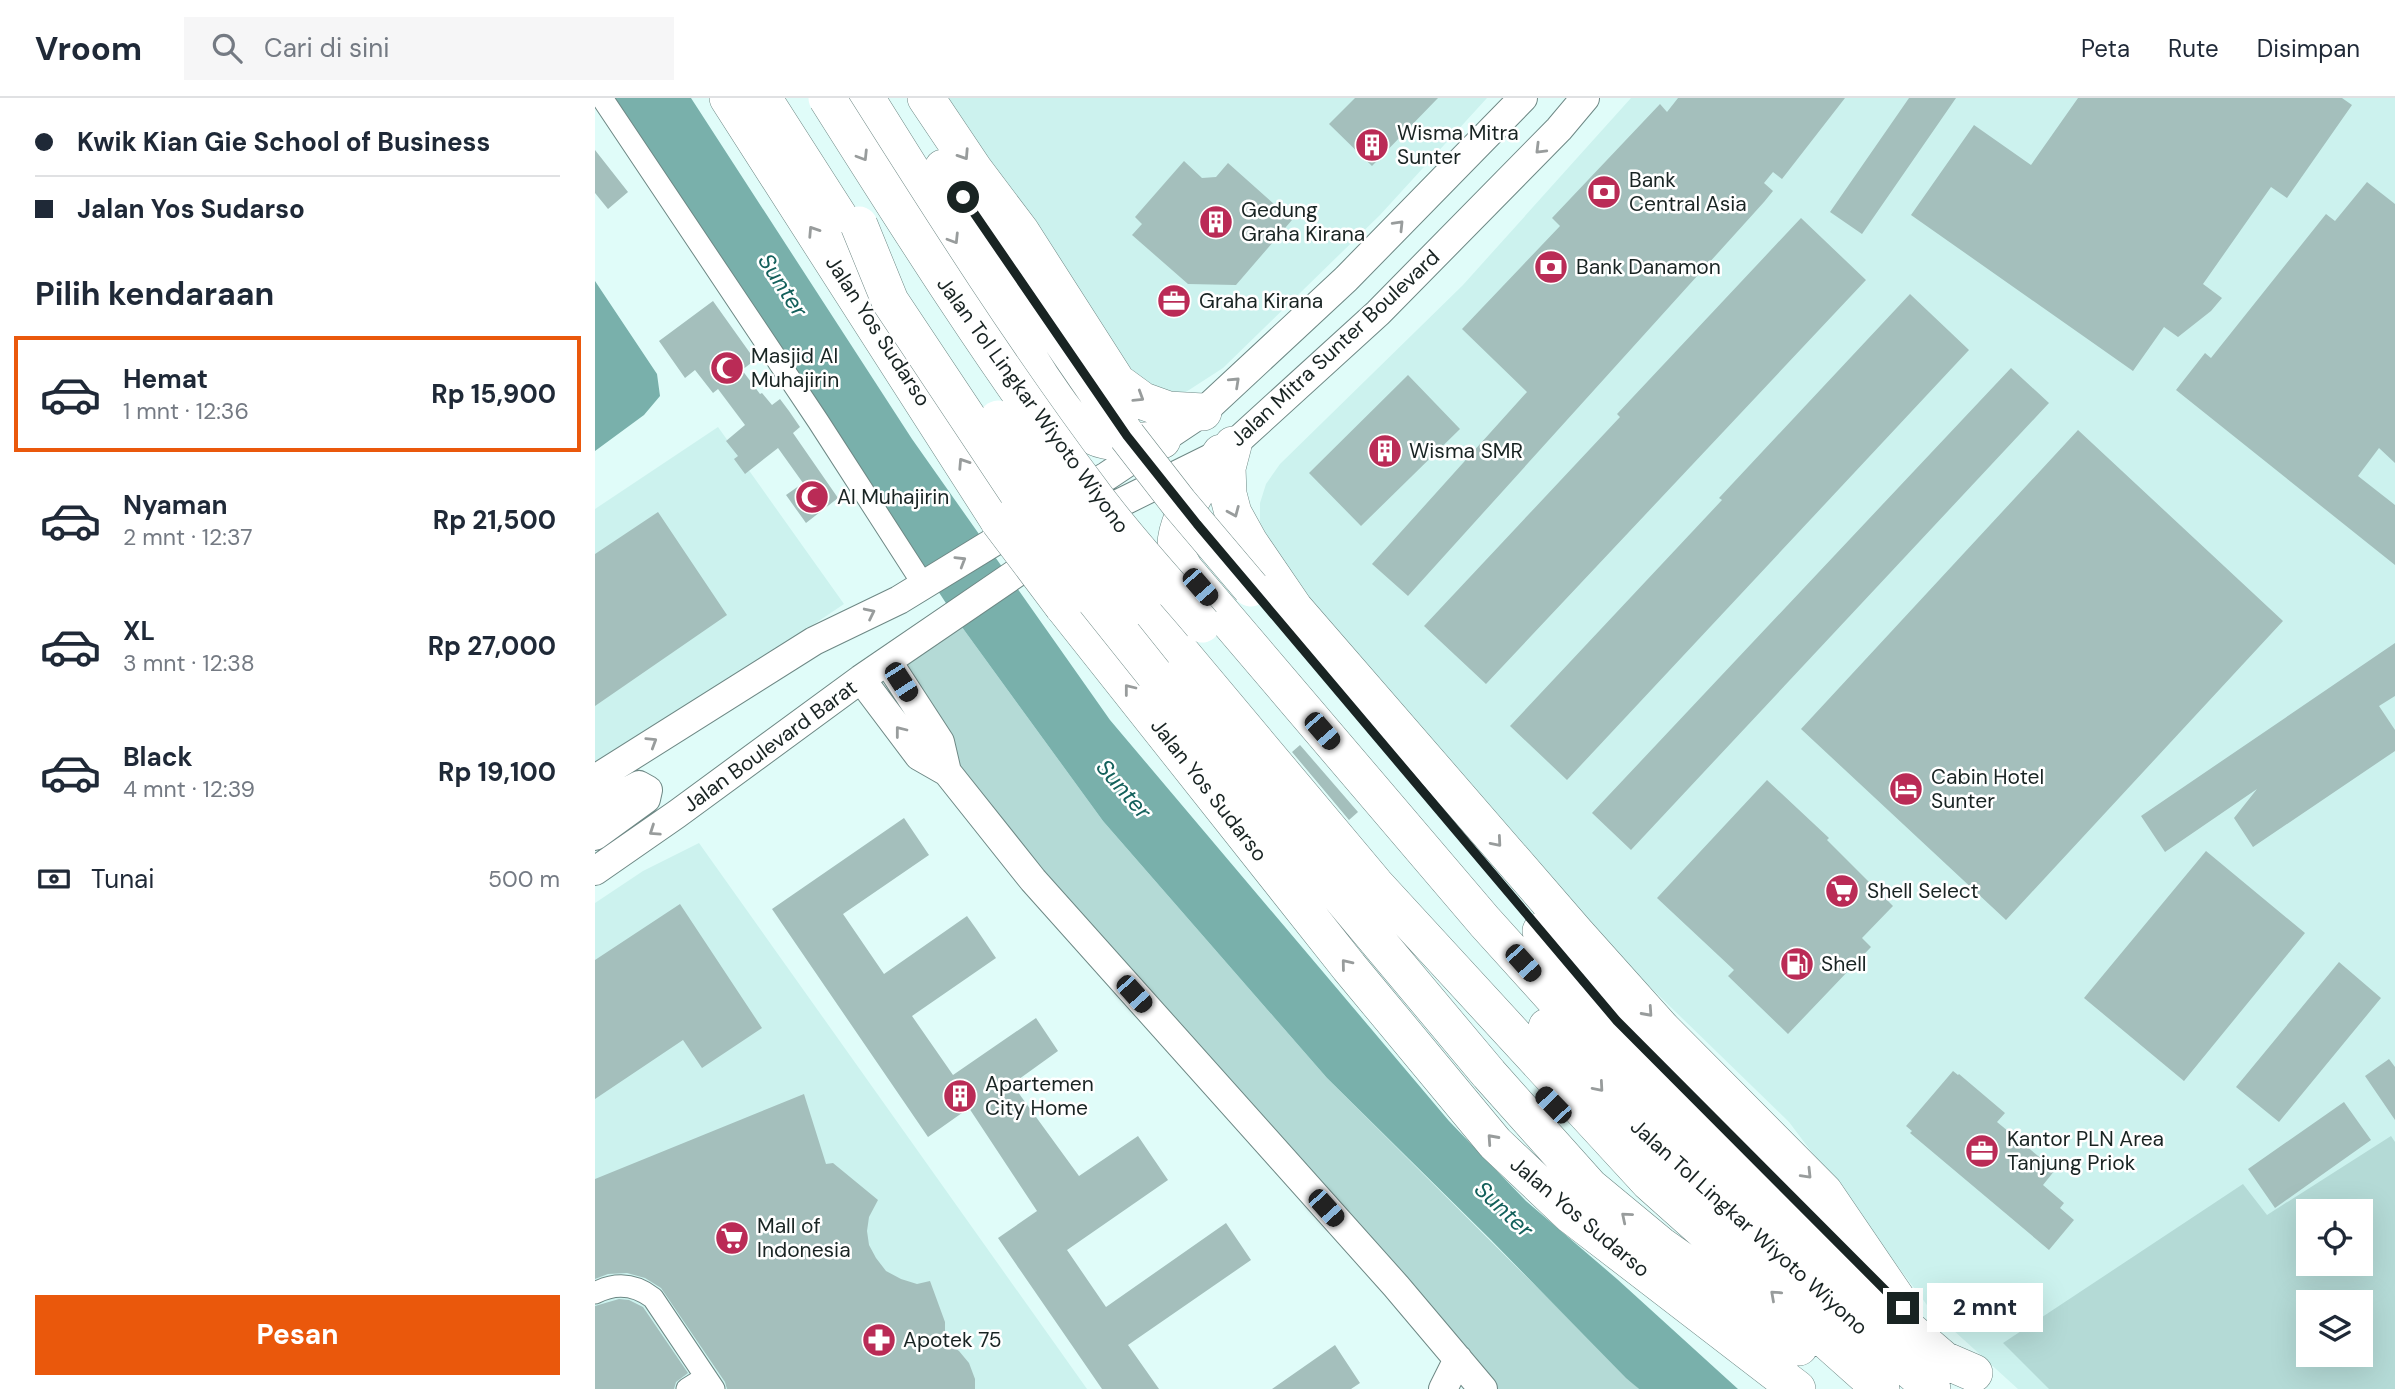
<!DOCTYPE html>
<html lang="id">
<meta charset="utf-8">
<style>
:root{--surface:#fff;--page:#f6f6f7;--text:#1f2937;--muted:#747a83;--line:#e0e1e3;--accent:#ea580c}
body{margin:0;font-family:"DM Sans",sans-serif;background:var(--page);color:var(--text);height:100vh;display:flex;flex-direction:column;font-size:26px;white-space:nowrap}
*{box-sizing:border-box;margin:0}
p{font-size:23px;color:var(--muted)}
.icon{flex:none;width:38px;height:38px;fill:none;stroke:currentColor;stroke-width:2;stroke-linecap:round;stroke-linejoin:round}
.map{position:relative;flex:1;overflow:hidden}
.side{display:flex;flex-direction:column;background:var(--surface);width:595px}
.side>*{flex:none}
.hud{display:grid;align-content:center;height:154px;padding:0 35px;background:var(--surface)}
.fabs{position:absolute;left:1701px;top:1101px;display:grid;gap:14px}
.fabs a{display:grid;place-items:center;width:77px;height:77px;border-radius:0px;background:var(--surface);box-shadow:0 7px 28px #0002;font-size:35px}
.end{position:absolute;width:32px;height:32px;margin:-16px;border:9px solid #192423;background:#fff;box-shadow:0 0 0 4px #fff}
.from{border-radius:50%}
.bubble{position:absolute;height:49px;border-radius:0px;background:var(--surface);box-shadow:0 7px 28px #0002;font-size:23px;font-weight:700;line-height:49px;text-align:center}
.car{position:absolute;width:21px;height:42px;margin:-21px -10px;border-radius:9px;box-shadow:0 0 5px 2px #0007;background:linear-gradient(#222 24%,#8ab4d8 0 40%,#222 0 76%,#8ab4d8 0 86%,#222 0)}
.hud b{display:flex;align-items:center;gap:24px;height:66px;font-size:26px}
.hud b+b{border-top:2px solid var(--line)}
.hud i{width:18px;height:18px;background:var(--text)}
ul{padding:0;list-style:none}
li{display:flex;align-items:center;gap:21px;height:116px;margin:0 14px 10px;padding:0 21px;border:4px solid transparent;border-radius:0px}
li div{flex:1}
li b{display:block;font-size:26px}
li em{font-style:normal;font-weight:700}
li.active{border-color:var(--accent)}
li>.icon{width:63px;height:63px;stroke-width:1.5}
h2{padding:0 35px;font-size:32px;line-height:84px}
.pay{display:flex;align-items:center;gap:18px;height:77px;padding:0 35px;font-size:26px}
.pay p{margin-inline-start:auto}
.button{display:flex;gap:14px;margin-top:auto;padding:14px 35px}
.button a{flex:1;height:80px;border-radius:0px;background:var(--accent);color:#fff;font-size:28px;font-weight:700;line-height:80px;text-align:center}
header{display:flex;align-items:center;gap:42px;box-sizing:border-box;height:98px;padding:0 35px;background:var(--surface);border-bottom:2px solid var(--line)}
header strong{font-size:33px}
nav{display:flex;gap:38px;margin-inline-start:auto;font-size:24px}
.search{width:490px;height:63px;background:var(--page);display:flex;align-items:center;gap:18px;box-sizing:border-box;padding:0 24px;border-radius:0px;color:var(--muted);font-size:26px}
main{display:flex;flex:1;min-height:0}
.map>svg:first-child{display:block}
.built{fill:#ccf2ee;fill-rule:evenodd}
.green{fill:#b4dad6;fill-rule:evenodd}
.water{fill:#79b0ab}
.building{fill:#a4bfbc}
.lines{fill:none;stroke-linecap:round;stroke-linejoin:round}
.street-casing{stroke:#6e8885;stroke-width:23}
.secondary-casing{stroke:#6e8885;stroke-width:30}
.highway-casing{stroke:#6e8885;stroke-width:38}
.street{stroke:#fff;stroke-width:21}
.secondary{stroke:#fff;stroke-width:28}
.highway{stroke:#fff;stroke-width:37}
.highway-bridge-casing{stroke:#6e8885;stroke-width:38;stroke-linecap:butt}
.highway-bridge{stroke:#fff;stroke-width:37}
.oneway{stroke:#989c9c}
.route{stroke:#192423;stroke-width:9}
.labels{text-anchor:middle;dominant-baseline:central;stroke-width:5;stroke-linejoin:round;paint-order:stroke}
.poi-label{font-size:21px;fill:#192423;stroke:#fff;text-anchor:start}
.street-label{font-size:21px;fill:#192423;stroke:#fff}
.water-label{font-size:23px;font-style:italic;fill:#13605b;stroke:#fff}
</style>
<header>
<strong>Vroom</strong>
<div class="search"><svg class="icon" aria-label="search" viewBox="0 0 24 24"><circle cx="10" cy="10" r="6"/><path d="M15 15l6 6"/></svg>Cari di sini</div>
<nav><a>Peta</a><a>Rute</a><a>Disimpan</a></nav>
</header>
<main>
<section class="side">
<div class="hud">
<b><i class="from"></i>Kwik Kian Gie School of Business</b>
<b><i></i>Jalan Yos Sudarso</b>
</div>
<h2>Pilih kendaraan</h2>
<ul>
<li class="active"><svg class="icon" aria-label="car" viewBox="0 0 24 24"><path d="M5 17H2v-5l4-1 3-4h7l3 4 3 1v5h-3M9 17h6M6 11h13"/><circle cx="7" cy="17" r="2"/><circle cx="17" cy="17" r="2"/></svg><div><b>Hemat</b><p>1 mnt · 12:36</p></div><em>Rp 15,900</em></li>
<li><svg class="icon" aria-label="car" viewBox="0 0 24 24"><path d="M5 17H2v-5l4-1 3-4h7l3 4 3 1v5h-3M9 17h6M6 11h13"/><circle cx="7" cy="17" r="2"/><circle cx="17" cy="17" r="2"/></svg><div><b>Nyaman</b><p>2 mnt · 12:37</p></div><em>Rp 21,500</em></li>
<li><svg class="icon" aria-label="car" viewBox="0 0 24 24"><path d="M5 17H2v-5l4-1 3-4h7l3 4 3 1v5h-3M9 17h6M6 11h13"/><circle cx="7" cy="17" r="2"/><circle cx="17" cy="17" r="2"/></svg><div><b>XL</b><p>3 mnt · 12:38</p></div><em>Rp 27,000</em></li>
<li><svg class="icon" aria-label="car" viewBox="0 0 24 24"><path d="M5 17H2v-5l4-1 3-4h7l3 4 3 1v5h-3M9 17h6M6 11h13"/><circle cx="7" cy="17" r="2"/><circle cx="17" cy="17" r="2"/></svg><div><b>Black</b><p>4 mnt · 12:39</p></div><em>Rp 19,100</em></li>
</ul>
<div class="pay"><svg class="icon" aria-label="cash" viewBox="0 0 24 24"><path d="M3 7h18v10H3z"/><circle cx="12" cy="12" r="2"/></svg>Tunai<p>500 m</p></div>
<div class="button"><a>Pesan</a></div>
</section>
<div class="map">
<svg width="1800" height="1291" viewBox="0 0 1800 1291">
<rect width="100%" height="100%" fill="#e0fcf9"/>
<path class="built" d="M347 0H892L785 117 628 270 577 303 528 277Z
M1036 0H1800V1291H1423L1335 1211 1194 1024 982 818 713 510 674 445 665 424V405L671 386 685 366 868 187ZM1713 1113H1766V1166H1713ZM1713 1204H1766V1256H1713Z
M123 329 249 506 0 673V411Z
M104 745 492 1291H0V805L48 773Z"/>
<path class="green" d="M364 525 508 723 732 980 1044 1291H888L352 674 293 564Z
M1796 1038 1800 1044V1291H1454L1408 1245 1648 1086 1672 1117ZM1766 1113V1166H1713V1113ZM1766 1204V1256H1713V1204Z"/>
<path class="water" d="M20 0H96L317 341 515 622 854 1023 931 1103 1022 1181 1143 1291H1044L1031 1280 896 1142 732 980 508 723 364 525Z
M0 183 62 276 65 298 49 317 0 353Z"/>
<path class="building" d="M760 0H843L777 68 734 26Z
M1083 0H1250L1187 81 1178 74 1169 85 1178 93 1169 104 813 498 777 466 932 294 867 231 965 128 957 120 1065 6 1072 14Z
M1314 0H1361L1267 136 1235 114Z
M1483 0H1747L1757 7 1692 100 1676 89 1608 186 1627 200 1616 213 1583 239 1569 229 1538 273 1316 117 1379 27 1436 67Z
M0 52 33 94 13 111 0 95Z
M589 63 607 80 621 79 633 65 697 122 641 187 593 186 537 137 547 126 540 119Z
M1772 84 1800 106V365L1784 350 1763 378 1800 407V467L1581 292 1610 255 1616 260 1731 116 1740 123Z
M1206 120 1271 182 891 586 829 528 1025 319 1022 316Z
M1315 196 1374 252 972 682 915 628 1127 402 1124 400Z
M118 203 160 262 147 272 165 296 167 295 177 307 185 301 194 313 205 329 198 335 243 400 211 425 191 397 208 385 183 350 150 376 139 361 143 358 131 343 150 327 123 291 118 295 100 272 90 280 64 243Z
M1416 270 1454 305 1036 752 997 715Z
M813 277 865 331 766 428 714 375Z
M1483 332 1688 523 1411 822 1206 631Z
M63 414 132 517 0 608V456Z
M1800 545V598L1784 608 1800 632V653L1658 749 1639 720 1662 691 1570 754 1546 718Z
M705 647 763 714 754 722 697 654Z
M1172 682 1234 740 1232 742 1298 808 1267 840 1276 849 1193 936 1133 878 1139 872 1062 800Z
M309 720 334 757 248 816 289 876 372 818 382 832 401 860 317 918 358 977 441 920 463 953 417 986 484 1078 543 1038 573 1082 472 1152 511 1209 631 1125 656 1162 533 1247 564 1291H507L403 1140 442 1113 374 1010 333 1039 177 811Z
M1611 753 1710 835 1589 983 1489 900Z
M85 806 167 930 107 970 88 942 0 1001V862Z
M1744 864 1786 900 1684 1024 1641 989Z
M1794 961 1800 969V1022L1770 978Z
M1358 973 1363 977 1364 976 1410 1015 1402 1024 1460 1072 1448 1087 1469 1105 1465 1110 1479 1122 1454 1152 1315 1035 1317 1033 1311 1028Z
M209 996 231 1066 238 1065 283 1102 274 1119 272 1133 274 1147 281 1160 291 1173 306 1181 322 1186 335 1183 350 1224V1243L364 1253 374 1265 380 1281V1291H132L130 1284 66 1190 50 1180 32 1175 13 1176 0 1181V1081Z
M1749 1004 1776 1042 1680 1110 1653 1071Z
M24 1201 34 1202 48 1209 93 1275 81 1284 79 1291H0V1208Z
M740 1247 765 1285 756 1291H677Z"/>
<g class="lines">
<g class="street-casing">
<path id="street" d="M7 0 223 323 328 486
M0 1195C21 1184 40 1186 58 1200L119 1291
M92 1291 111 1279"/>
</g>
<g class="secondary-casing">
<path id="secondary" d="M475 399 512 378 608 314 751 181 928 0
M495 425 525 405 626 355 638 347 783 215 964 31 990 0
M293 564 345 644 352 674
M266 581 324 658 352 674 438 782 801 1188 888 1291
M0 681 219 543 304 502 428 426
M0 711 44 687 53 692 51 701 0 738
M0 773 82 716 266 581 452 454
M848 1291 863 1261"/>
</g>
<g class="highway-casing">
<path id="highway" d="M133 0 404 423
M168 0 273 164
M271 0 447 281C462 302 476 328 500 339 519 348 547 342 567 342
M331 0 380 73 426 134 522 284 548 303 573 312 608 314
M348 70 532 338
M638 347 632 370 633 396 638 415 654 444 699 510 981 835 1067 931 1229 1094 1308 1210
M626 355C611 378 574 428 582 456 584 462 587 467 590 472L890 824 1001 947 1143 1083 1221 1152 1349 1262 1379 1275
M468 508 754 869 900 1045 976 1117 1202 1291
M547 508 780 786 1054 1084 1286 1291
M559 576 894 976 995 1089 1065 1147 1165 1218 1204 1249
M946 833 1022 923 1215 1116
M952 929 1047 1039 1337 1291"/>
</g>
<use href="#street" class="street"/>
<use href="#secondary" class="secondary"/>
<use href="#highway" class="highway"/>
<g class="highway-bridge-casing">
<path id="highway-bridge" d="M232 0C316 133 400 266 495 392 529 439 570 482 607 526
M264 127 295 203 464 457 559 576
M403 321 474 422 547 508
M532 338 584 405 656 490
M404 423 468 508"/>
</g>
<use href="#highway-bridge" class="highway-bridge"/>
</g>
<defs><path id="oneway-chevron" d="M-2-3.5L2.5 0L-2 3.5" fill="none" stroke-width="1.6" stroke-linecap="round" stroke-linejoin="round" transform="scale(1.75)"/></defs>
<g class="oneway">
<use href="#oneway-chevron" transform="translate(945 51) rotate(135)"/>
<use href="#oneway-chevron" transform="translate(369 57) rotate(57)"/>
<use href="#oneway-chevron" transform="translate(268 58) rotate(58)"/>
<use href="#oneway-chevron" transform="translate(804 127) rotate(-46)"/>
<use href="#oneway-chevron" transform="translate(218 133) rotate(-123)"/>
<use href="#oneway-chevron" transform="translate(359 141) rotate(58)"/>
<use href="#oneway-chevron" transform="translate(640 284) rotate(-43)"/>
<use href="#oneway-chevron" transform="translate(544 299) rotate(32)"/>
<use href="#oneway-chevron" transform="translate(368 365) rotate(-123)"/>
<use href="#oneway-chevron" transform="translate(639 414) rotate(67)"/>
<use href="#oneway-chevron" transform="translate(366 463) rotate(-31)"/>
<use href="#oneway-chevron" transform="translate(275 515) rotate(-26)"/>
<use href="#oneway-chevron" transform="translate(534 591) rotate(-128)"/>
<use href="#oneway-chevron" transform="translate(305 633) rotate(-128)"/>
<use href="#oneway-chevron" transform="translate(57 644) rotate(-32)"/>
<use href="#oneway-chevron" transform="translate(59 733) rotate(146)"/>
<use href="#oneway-chevron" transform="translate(902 744) rotate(49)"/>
<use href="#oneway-chevron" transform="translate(751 866) rotate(-129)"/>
<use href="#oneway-chevron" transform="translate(1053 914) rotate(48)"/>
<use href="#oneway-chevron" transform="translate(1004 989) rotate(49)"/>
<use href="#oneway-chevron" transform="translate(897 1041) rotate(-132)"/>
<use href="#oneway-chevron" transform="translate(1212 1076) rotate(46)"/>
<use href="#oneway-chevron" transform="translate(1031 1119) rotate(-140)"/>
<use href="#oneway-chevron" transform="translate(1180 1197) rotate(-138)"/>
</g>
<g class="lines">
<path class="route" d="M368 99 532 338 602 426 1022 923 1308 1210"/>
</g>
<defs>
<g id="building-disc" transform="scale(1.75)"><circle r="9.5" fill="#ba2b56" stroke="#fff"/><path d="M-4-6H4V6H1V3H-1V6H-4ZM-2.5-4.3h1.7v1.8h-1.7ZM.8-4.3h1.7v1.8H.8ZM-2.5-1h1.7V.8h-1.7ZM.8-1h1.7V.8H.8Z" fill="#fff"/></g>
<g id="bank-disc" transform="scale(1.75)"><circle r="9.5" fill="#ba2b56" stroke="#fff"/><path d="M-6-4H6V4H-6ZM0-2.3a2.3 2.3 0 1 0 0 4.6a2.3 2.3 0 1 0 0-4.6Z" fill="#fff"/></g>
<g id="office-disc" transform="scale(1.75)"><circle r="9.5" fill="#ba2b56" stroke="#fff"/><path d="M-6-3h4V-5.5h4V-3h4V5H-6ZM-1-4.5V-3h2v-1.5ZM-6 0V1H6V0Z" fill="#fff"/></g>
<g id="mosque-disc" transform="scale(1.75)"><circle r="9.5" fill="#ba2b56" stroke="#fff"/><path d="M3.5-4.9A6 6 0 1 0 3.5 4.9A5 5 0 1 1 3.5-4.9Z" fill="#fff"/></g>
<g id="hotel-disc" transform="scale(1.75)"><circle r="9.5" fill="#ba2b56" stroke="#fff"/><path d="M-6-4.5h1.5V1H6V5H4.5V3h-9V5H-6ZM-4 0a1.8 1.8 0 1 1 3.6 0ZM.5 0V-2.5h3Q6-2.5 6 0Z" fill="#fff"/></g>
<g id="supermarket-disc" transform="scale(1.75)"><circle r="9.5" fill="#ba2b56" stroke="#fff"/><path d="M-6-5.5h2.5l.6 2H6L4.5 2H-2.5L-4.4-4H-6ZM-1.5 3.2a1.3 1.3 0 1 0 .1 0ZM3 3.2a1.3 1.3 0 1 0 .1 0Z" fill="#fff"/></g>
<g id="fuel-disc" transform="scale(1.75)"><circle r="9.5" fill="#ba2b56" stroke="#fff"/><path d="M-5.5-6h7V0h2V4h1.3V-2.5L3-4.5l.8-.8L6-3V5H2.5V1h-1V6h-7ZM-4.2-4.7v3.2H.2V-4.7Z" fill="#fff"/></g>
<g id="pharmacy-disc" transform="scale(1.75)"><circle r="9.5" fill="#ba2b56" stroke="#fff"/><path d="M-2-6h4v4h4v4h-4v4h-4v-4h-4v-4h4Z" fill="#fff"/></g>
</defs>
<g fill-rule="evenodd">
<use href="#building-disc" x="777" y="47"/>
<use href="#bank-disc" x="1009" y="94"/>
<use href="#building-disc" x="621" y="124"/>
<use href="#bank-disc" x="956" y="169"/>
<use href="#office-disc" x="579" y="203"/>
<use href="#mosque-disc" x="132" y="270"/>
<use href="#building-disc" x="790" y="353"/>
<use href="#mosque-disc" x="217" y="399"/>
<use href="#hotel-disc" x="1311" y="691"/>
<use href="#supermarket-disc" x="1247" y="793"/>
<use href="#fuel-disc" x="1202" y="866"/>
<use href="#building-disc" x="365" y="998"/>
<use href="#office-disc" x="1387" y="1053"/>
<use href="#supermarket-disc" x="137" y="1140"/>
<use href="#pharmacy-disc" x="284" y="1242"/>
</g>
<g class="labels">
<g class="poi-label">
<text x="802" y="35">Wisma Mitra<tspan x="802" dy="24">Sunter</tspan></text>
<text x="1034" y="82">Bank<tspan x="1034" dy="24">Central Asia</tspan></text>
<text x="646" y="112">Gedung<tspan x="646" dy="24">Graha Kirana</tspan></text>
<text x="981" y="169">Bank Danamon</text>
<text x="604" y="203">Graha Kirana</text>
<text x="156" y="258">Masjid Al<tspan x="156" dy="24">Muhajirin</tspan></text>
<text x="814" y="353">Wisma SMR</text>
<text x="242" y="399">Al Muhajirin</text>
<text x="1336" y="679">Cabin Hotel<tspan x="1336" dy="24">Sunter</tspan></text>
<text x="1272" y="793">Shell Select</text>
<text x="1226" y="866">Shell</text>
<text x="390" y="986">Apartemen<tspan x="390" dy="24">City Home</tspan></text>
<text x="1412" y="1041">Kantor PLN Area<tspan x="1412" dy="24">Tanjung Priok</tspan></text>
<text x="162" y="1128">Mall of<tspan x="162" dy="24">Indonesia</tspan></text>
<text x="308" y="1242">Apotek 75</text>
</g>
<g class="street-label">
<text transform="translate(283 233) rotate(57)">Jalan Yos Sudarso</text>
<text transform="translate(740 250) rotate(-43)">Jalan Mitra Sunter Boulevard</text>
<text transform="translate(438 307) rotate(54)">Jalan Tol Lingkar Wiyoto Wiyono</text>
<text transform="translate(175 648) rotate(-36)">Jalan Boulevard Barat</text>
<text transform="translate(614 692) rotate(52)">Jalan Yos Sudarso</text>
<text transform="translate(985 1119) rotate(40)">Jalan Yos Sudarso</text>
<text transform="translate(1154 1129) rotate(42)">Jalan Tol Lingkar Wiyoto Wiyono</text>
</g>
<g class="water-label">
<text transform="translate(188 187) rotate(57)">Sunter</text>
<text transform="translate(529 691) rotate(49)">Sunter</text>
<text transform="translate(909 1111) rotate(43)">Sunter</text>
</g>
</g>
</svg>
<div class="fabs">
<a><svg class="icon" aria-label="locate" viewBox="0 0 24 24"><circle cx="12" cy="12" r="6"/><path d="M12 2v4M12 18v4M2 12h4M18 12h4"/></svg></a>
<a><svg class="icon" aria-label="layers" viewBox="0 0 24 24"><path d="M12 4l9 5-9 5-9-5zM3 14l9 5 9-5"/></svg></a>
</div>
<i class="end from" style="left:368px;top:99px"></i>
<i class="end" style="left:1308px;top:1210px"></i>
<div class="bubble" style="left:1332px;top:1185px;width:116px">2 mnt</div>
<i class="car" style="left:605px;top:489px;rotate:139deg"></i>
<i class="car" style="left:306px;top:584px;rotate:147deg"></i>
<i class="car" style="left:727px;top:633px;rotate:139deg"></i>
<i class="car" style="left:928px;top:865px;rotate:138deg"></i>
<i class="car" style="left:539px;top:896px;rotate:138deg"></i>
<i class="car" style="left:958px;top:1007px;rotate:316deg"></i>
<i class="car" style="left:731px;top:1110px;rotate:138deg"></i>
</div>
</main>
